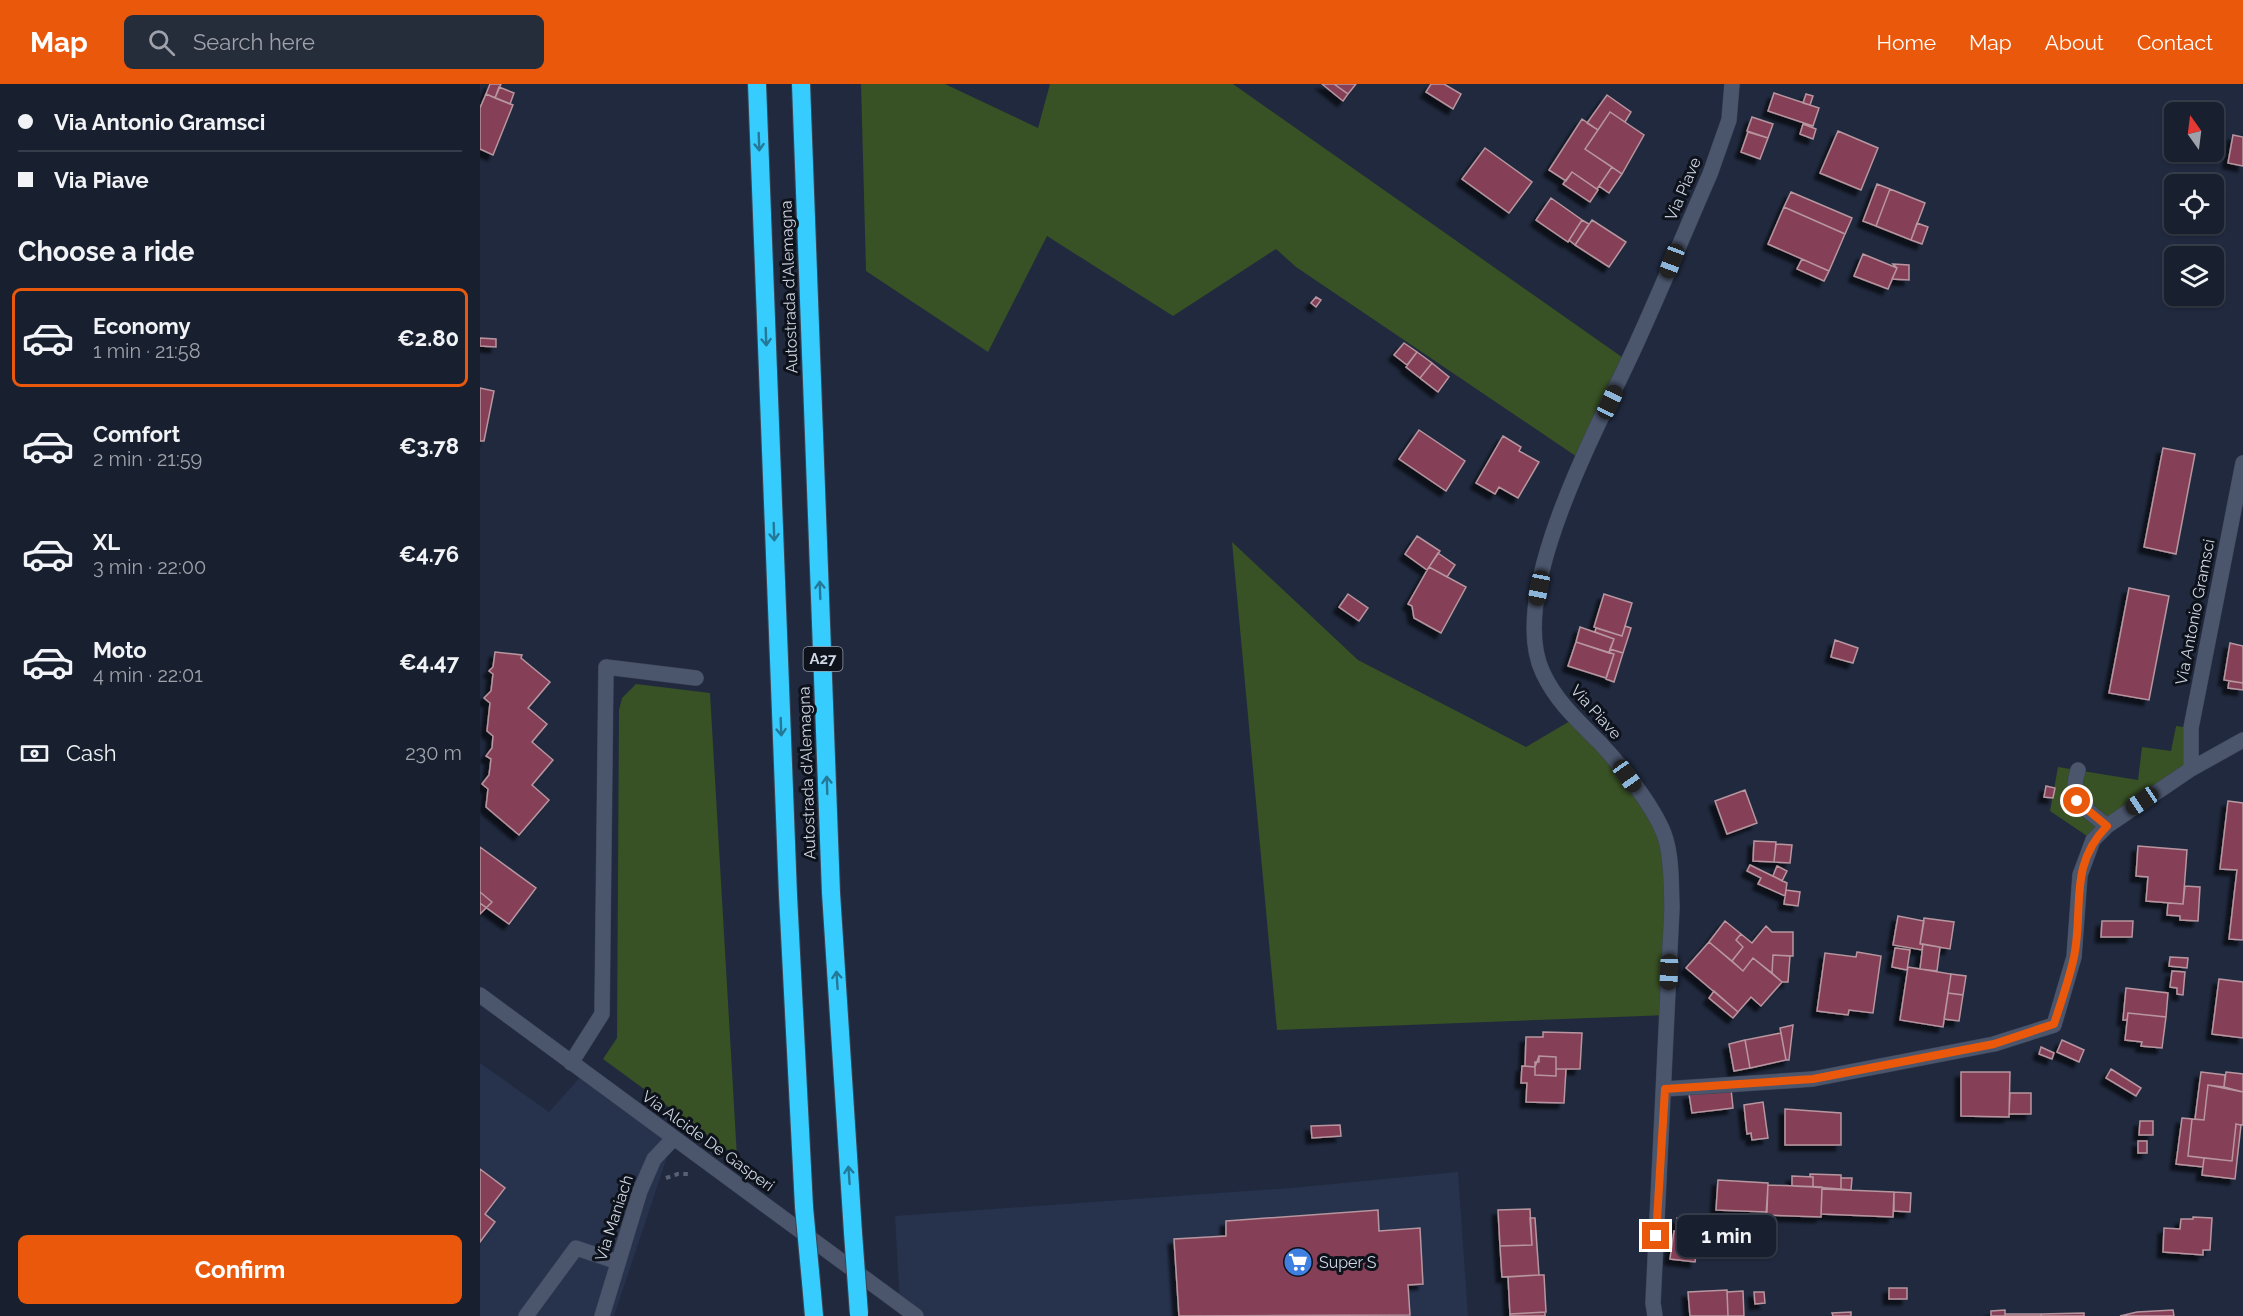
<!DOCTYPE html>
<meta charset="utf-8">
<style>
:root{--surface:#181f2e;--page:#252c3a;--text:#f1f3f6;--muted:#9fa2aa;--line:#363d4a;--accent:#ea580c}
body{margin:0;font-family:Raleway,sans-serif;background:var(--page);color:var(--text);height:100vh;display:flex;flex-direction:column;font-size:22px;white-space:nowrap}
*{box-sizing:border-box;margin:0}
p{font-size:20px;color:var(--muted)}
.icon{flex:none;width:33px;height:33px;fill:none;stroke:currentColor;stroke-width:2;stroke-linecap:round;stroke-linejoin:round}
.map{position:relative;flex:1;overflow:hidden}
.drawer{display:flex;flex-direction:column;background:var(--surface);width:480px}
.drawer>*{flex:none}
.guide{display:grid;align-content:center;height:132px;padding:0 18px;background:var(--surface)}
.needle{width:39px;rotate:346deg}
.buttons{position:absolute;left:1684px;top:18px;display:grid;gap:12px}
.buttons a{display:grid;place-items:center;width:60px;height:60px;border-radius:9px;background:var(--surface);box-shadow:0 2px 4px #0004,0 0 0 2px var(--line);font-size:30px}
.end{position:absolute;width:27px;height:27px;margin:-14px;border:8px solid #ea580c;background:#fff;box-shadow:0 0 0 3px #fff}
.from{border-radius:50%}
.bubble{position:absolute;height:42px;border-radius:9px;background:var(--surface);box-shadow:0 2px 4px #0004,0 0 0 2px var(--line);font-size:20px;font-weight:700;line-height:42px;text-align:center}
.car{position:absolute;width:18px;height:36px;margin:-18px -9px;border-radius:8px;box-shadow:0 0 4px 2px #0007;background:linear-gradient(#222 24%,#8ab4d8 0 40%,#222 0 76%,#8ab4d8 0 86%,#222 0)}
.guide b{display:flex;align-items:center;gap:21px;height:57px;font-size:22px}
.guide b+b{border-top:2px solid var(--line)}
.guide i{width:15px;height:15px;background:var(--text)}
ul{padding:0;list-style:none}
li{display:flex;align-items:center;gap:18px;height:99px;margin:0 12px 9px;padding:0 6px;border:3px solid transparent;border-radius:9px}
li div{flex:1}
li b{display:block;font-size:22px}
li em{font-style:normal;font-weight:700}
li.selected{border-color:var(--accent)}
li>.icon{width:54px;height:54px;stroke-width:1.5}
h2{padding:0 18px;font-size:27px;line-height:72px}
.pay{display:flex;align-items:center;gap:15px;height:66px;padding:0 18px;font-size:22px}
.pay p{margin-inline-start:auto}
.action{display:flex;gap:12px;margin-top:auto;padding:12px 18px}
.action a{flex:1;height:69px;border-radius:9px;background:var(--accent);color:#fff;font-size:24px;font-weight:700;line-height:69px;text-align:center}
header{display:flex;align-items:center;gap:36px;box-sizing:border-box;height:84px;padding:0 30px;background:var(--accent);color:#fff}
header strong{font-size:28px}
nav{display:flex;gap:33px;margin-inline-start:auto;font-size:21px}
.search{width:420px;height:54px;background:var(--page);display:flex;align-items:center;gap:15px;box-sizing:border-box;padding:0 21px;border-radius:9px;color:var(--muted);font-size:22px}
main{display:flex;flex:1;min-height:0}
.map>svg:first-child{display:block}
.built{fill:#27324d}
.green{fill:#385125}
.building{fill:#853f58;stroke:#b7969f;stroke-width:1.5;filter:url(#shadow)}
.lines{fill:none;stroke-linecap:round;stroke-linejoin:round}
.minor-casing{stroke:#3c4456;stroke-width:16}
.highway-casing{stroke:#3c4456;stroke-width:20}
.path{stroke:#586073;stroke-width:4;stroke-dasharray:4.5 4.5;stroke-linecap:butt}
.minor{stroke:#4b566d;stroke-width:15}
.highway{stroke:#36cdfe;stroke-width:18}
.highway-bridge-casing{stroke:#3c4456;stroke-width:20;stroke-linecap:butt}
.highway-bridge{stroke:#36cdfe;stroke-width:18}
.oneway{stroke:#247998}
.route{stroke:#ea580c;stroke-width:8}
.labels{text-anchor:middle;dominant-baseline:central;stroke-width:6;stroke-linejoin:round;paint-order:stroke}
.shield{fill:#0e121b;stroke:#959ba8;stroke-width:1.5}
.shield-label{font-size:15px;font-weight:bold;fill:#cfd6e4}
.street-label{font-size:16px;fill:#cfd6e4;stroke:#0e121b}
.poi-label{font-size:16px;fill:#cfd6e4;stroke:#0e121b;text-anchor:start}
</style>
<header>
<strong>Map</strong>
<div class="search"><svg class="icon" aria-label="search" viewBox="0 0 24 24"><circle cx="10" cy="10" r="6"/><path d="M15 15l6 6"/></svg>Search here</div>
<nav><a>Home</a><a>Map</a><a>About</a><a>Contact</a></nav>
</header>
<main>
<section class="drawer">
<div class="guide">
<b><i class="from"></i>Via Antonio Gramsci</b>
<b><i></i>Via Piave</b>
</div>
<h2>Choose a ride</h2>
<ul>
<li class="selected"><svg class="icon" aria-label="car" viewBox="0 0 24 24"><path d="M5 17H2v-5l4-1 3-4h7l3 4 3 1v5h-3M9 17h6M6 11h13"/><circle cx="7" cy="17" r="2"/><circle cx="17" cy="17" r="2"/></svg><div><b>Economy</b><p>1 min · 21:58</p></div><em>€2.80</em></li>
<li><svg class="icon" aria-label="car" viewBox="0 0 24 24"><path d="M5 17H2v-5l4-1 3-4h7l3 4 3 1v5h-3M9 17h6M6 11h13"/><circle cx="7" cy="17" r="2"/><circle cx="17" cy="17" r="2"/></svg><div><b>Comfort</b><p>2 min · 21:59</p></div><em>€3.78</em></li>
<li><svg class="icon" aria-label="car" viewBox="0 0 24 24"><path d="M5 17H2v-5l4-1 3-4h7l3 4 3 1v5h-3M9 17h6M6 11h13"/><circle cx="7" cy="17" r="2"/><circle cx="17" cy="17" r="2"/></svg><div><b>XL</b><p>3 min · 22:00</p></div><em>€4.76</em></li>
<li><svg class="icon" aria-label="car" viewBox="0 0 24 24"><path d="M5 17H2v-5l4-1 3-4h7l3 4 3 1v5h-3M9 17h6M6 11h13"/><circle cx="7" cy="17" r="2"/><circle cx="17" cy="17" r="2"/></svg><div><b>Moto</b><p>4 min · 22:01</p></div><em>€4.47</em></li>
</ul>
<div class="pay"><svg class="icon" aria-label="cash" viewBox="0 0 24 24"><path d="M3 7h18v10H3z"/><circle cx="12" cy="12" r="2"/></svg>Cash<p>230 m</p></div>
<div class="action"><a>Confirm</a></div>
</section>
<div class="map">
<svg width="1763" height="1232" viewBox="0 0 1763 1232">
<defs>
<filter id="shadow"><feDropShadow dx="-5.5" dy="5.5" stdDeviation="1.5" flood-color="#0009"/></filter>
</defs>
<rect width="100%" height="100%" fill="#20293e"/>
<path class="built" d="M0 979 69 1028 104 989 193 1055 134 1232H0Z
M978 1088 988 1232H436L420 1221 415 1132 811 1104Z"/>
<path class="green" d="M381 0H465L558 44 570 0H753L1149 278 1103 377 816 183 796 165 693 232 567 152 508 268 386 187Z
M752 458 878 576 1046 663 1095 634 1135 675 1186 755 1188 931 797 946Z
M156 600 230 609 257 1073 123 975 137 954 139 626 142 614Z
M1696 642 1711 644V685L1613 756 1570 727 1578 683 1658 696 1662 663 1691 667Z"/>
<path class="building" d="M10 0H21L15 14 6 10Z
M842 0H854L868 10 863 17Z
M854 0H876L868 10Z
M951 0H964L981 10 973 25 946 8Z
M19 3 34 9 30 20 15 14Z
M1294 9 1339 24 1333 42 1288 27Z
M6 10 33 21 13 71 0 65V24Z
M1326 10 1333 12 1330 21 1323 19Z
M1127 11 1151 28 1145 38 1130 28 1118 46 1107 39Z
M1130 28 1164 51 1142 90 1105 65Z
M1272 33 1293 40 1288 54 1267 47Z
M1102 35 1118 46 1105 65 1132 83 1117 105 1092 88 1086 97 1069 86Z
M1323 40 1336 45 1333 55 1320 50Z
M1358 47 1398 64 1381 106 1340 89Z
M1268 48 1288 54 1280 75 1261 68Z
M1753 51 1763 53V82L1748 79Z
M1005 64 1052 98 1029 129 982 95Z
M1132 83 1142 90 1129 109 1119 102Z
M1092 88 1118 106 1110 118 1083 100Z
M1397 100 1410 105 1396 142 1383 137Z
M1410 105 1445 119 1431 156 1396 142Z
M1311 108 1372 134 1365 150 1304 123Z
M1071 114 1102 136 1088 158 1056 136Z
M1304 123 1365 150 1349 187 1288 160Z
M1102 136 1109 140 1095 161 1089 156Z
M1112 136 1146 158 1129 183 1095 161Z
M1437 139 1448 143 1442 160 1431 156Z
M1383 170 1417 184 1408 205 1374 192Z
M1322 175 1349 187 1344 197 1317 185Z
M1413 180 1429 181V196L1412 195 1417 184Z
M836 213 841 216 836 223 831 219Z
M0 254 16 255V263L0 262Z
M924 259 937 268 927 281 914 271Z
M937 268 952 279 940 294 926 283Z
M952 279 969 293 958 308 940 294Z
M0 304 14 307 4 357H0Z
M939 346 985 377 966 407 919 375Z
M1023 352 1041 363 1039 367 1059 378 1038 414 1019 403 1015 410 996 399Z
M1683 364 1715 370 1696 470 1664 463Z
M937 452 960 467 947 486 925 470Z
M958 469 975 481 967 493 949 483Z
M949 483 986 503 961 549 934 534 932 522 928 520Z
M1649 504 1689 512 1669 616 1629 609Z
M868 510 888 524 879 537 859 523Z
M1124 510 1152 519 1142 552 1114 543Z
M1145 542 1151 544 1143 569 1130 565 1134 555 1115 548 1116 544 1142 552Z
M1100 543 1134 555 1129 569 1096 558Z
M1355 556 1378 564 1373 579 1351 573Z
M1096 558 1134 570 1126 594 1088 582Z
M1750 559 1763 562V599L1744 596Z
M1130 565 1143 569 1134 598 1126 595 1134 570 1129 569Z
M15 568 42 571 41 574 70 598 48 624 67 640 52 658 73 676 52 701 69 716 39 751 6 723 8 705 2 700 9 691 11 675 6 672 12 664 13 652 7 647 10 619 4 614 11 607 13 590 9 587 13 583Z
M1749 597 1763 599V606L1748 604Z
M1566 702 1575 704 1573 714 1564 713Z
M1265 706 1277 739 1247 750 1235 717Z
M1748 717 1763 719V856L1749 855 1757 786 1740 785Z
M1274 757 1296 758 1294 778 1273 777Z
M1296 760 1312 761 1310 779 1294 778Z
M1658 762 1707 766 1703 820 1666 817 1668 793 1656 792Z
M0 763 56 804 29 840 0 819Z
M1270 781 1307 799 1305 812 1278 800 1281 794 1267 787Z
M1297 782 1307 787 1302 797 1293 792Z
M1705 802 1720 803 1718 837 1700 836V832L1687 831 1688 819 1703 820Z
M1306 806 1320 808 1318 822 1304 820Z
M0 808 12 818 0 830Z
M1418 832 1444 837 1440 860H1443L1442 866 1413 861Z
M1444 834 1474 838 1470 865 1440 860Z
M1245 837 1261 850 1256 856 1263 863 1252 877 1229 858Z
M1622 837H1653L1652 853H1621Z
M1286 842 1292 848H1313V872L1293 871 1292 889 1273 874 1263 887 1252 877 1263 863 1256 856 1261 850 1272 859Z
M1229 858 1263 887 1273 874 1302 898 1281 922 1271 913 1258 928 1206 884Z
M1443 860 1460 863 1457 887 1440 885Z
M1415 864 1430 866 1427 886 1412 883Z
M1377 868 1401 872 1393 929 1369 926 1368 931 1337 927 1345 869 1376 873Z
M1293 871 1310 872 1308 898H1302L1292 889Z
M1690 873 1708 874 1707 884 1689 882Z
M1428 883 1471 890 1463 943 1420 936Z
M1692 887 1705 888 1703 911 1697 910V904L1690 903Z
M1471 890 1486 892 1483 911 1468 909Z
M1739 895 1763 898V954L1732 950Z
M1646 904 1688 909 1686 933 1648 929 1647 936H1643Z
M1234 907 1258 928 1253 934 1229 914Z
M1468 909 1483 911 1479 937 1464 935Z
M1648 929 1686 933 1682 964 1661 962 1662 958 1645 956Z
M1313 941 1309 976H1306L1300 944Z
M1063 948 1102 949 1100 985H1076V973L1059 972 1055 983 1045 982 1046 953H1063Z
M1301 949 1306 976 1270 984 1265 956Z
M1265 956 1270 984 1254 987 1249 960Z
M1582 956 1604 966 1599 978 1577 968Z
M1561 963 1574 969 1572 975 1559 970Z
M1059 972 1076 973V992L1055 991V978H1059Z
M1042 982 1055 983V991L1076 992V985H1086L1084 1019 1046 1018 1047 999H1041Z
M1631 985 1661 1004 1656 1012 1626 994Z
M1481 988H1530L1529 1033 1481 1032Z
M1721 988 1745 991 1744 1003 1728 1001 1724 1036 1715 1035Z
M1746 988 1763 990V1008L1744 1003Z
M1728 1001 1763 1008V1041L1756 1040 1752 1077 1708 1072 1712 1035 1724 1036Z
M1251 1005 1253 1024 1212 1029 1209 1010Z
M1530 1009H1551V1030H1529Z
M1283 1018 1288 1054 1272 1056 1271 1049 1267 1050 1264 1021Z
M1305 1025 1361 1029V1061H1305Z
M1702 1034 1712 1035 1708 1072 1724 1074 1723 1083 1696 1080Z
M1660 1037H1673V1051H1659Z
M1756 1040 1761 1041 1755 1095 1722 1091 1724 1074 1752 1077Z
M860 1041 861 1052 832 1054 831 1042Z
M1658 1057H1667V1069H1658Z
M0 1085 25 1104 5 1130 15 1138 0 1158Z
M1330 1090 1361 1091V1105L1333 1103V1093H1330Z
M1312 1092 1333 1093V1103L1312 1102Z
M1361 1094H1372L1371 1106 1361 1105Z
M1238 1096 1288 1099 1287 1128 1236 1126Z
M1288 1101 1342 1103 1341 1133 1286 1131Z
M1342 1105 1414 1108 1413 1133 1341 1130Z
M1414 1108 1431 1109 1430 1128 1414 1127Z
M1050 1125 1052 1161 1020 1162 1018 1126Z
M898 1126 899 1147 940 1144 943 1200 928 1201 930 1231 699 1232 694 1155 746 1152V1137Z
M1713 1133 1732 1134 1730 1166H1723V1171L1683 1168 1684 1144 1700 1145 1701 1135H1713Z
M1050 1134H1055L1059 1191 1022 1193 1020 1162 1052 1161Z
M1197 1134 1213 1136 1211 1150 1196 1148Z
M1194 1147 1219 1151 1215 1178 1190 1175Z
M1059 1191H1064L1066 1228 1030 1230 1028 1193Z
M1409 1204H1427V1215H1409Z
M1247 1206 1248 1232H1210L1208 1208Z
M1263 1207 1264 1232H1248L1247 1208Z
M1274 1208H1284L1285 1219 1275 1220Z
M1525 1226V1232H1511V1227Z
M1693 1226 1694 1232H1640L1657 1228Z
M1065 1228V1232H1030V1230Z
M1371 1228V1232H1353L1352 1229Z
M1604 1229V1232H1561V1230Z
M1525 1230H1561V1232H1525Z"/>
<g class="lines">
<g class="minor-casing">
<path id="minor" d="M1711 685V644L1763 379
M1598 686C1588 717 1605 724 1627 742
M0 911 436 1232
M91 979 122 930 126 583 216 594
M1185 1005 1333 995 1514 960 1574 941 1594 873 1600 791 1613 756 1627 742 1711 685 1763 656
M46 1232 96 1164 138 1178
M122 1232 160 1107 174 1075 193 1055
M1175 1232 1173 1219 1192 823C1191 801 1192 777 1186 756 1178 727 1140 680 1120 659 1098 637 1076 617 1063 589 1024 508 1124 333 1158 256 1183 201 1206 145 1230 90L1249 36 1252 0"/>
</g>
<g class="highway-casing">
<path id="highway" d="M277 0 308 811 324 1123
M321 0 351 809 373 1149
M331 1198 334 1232"/>
</g>
<path class="path" d="M186 1094 198 1090H211"/>
<use href="#minor" class="minor"/>
<use href="#highway" class="highway"/>
<g class="highway-bridge-casing">
<path id="highway-bridge" d="M324 1123 331 1198
M373 1149 379 1230"/>
</g>
<use href="#highway-bridge" class="highway-bridge"/>
</g>
<defs><path id="oneway-shaft" d="M-6 0H5M1.5-3L5.5 0L1.5 3" fill="none" stroke-width="1.6" stroke-linecap="round" stroke-linejoin="round" transform="scale(1.5)"/></defs>
<g class="oneway">
<use href="#oneway-shaft" transform="translate(279 58) rotate(88)"/>
<use href="#oneway-shaft" transform="translate(286 253) rotate(88)"/>
<use href="#oneway-shaft" transform="translate(294 448) rotate(88)"/>
<use href="#oneway-shaft" transform="translate(340 506) rotate(-92)"/>
<use href="#oneway-shaft" transform="translate(301 643) rotate(88)"/>
<use href="#oneway-shaft" transform="translate(347 701) rotate(-92)"/>
<use href="#oneway-shaft" transform="translate(357 896) rotate(-94)"/>
<use href="#oneway-shaft" transform="translate(369 1091) rotate(-94)"/>
</g>
<g class="lines">
<path class="route" d="M1176 1152 1185 1005 1333 995 1514 960 1574 940C1581 918 1589 896 1594 873 1604 824 1588 782 1627 742L1597 717"/>
</g>
<defs>
<g id="supermarket-disc" transform="scale(1.5)"><circle r="9.5" fill="#3f7fe0" stroke="#0e121b"/><path d="M-6-5.5h2.5l.6 2H6L4.5 2H-2.5L-4.4-4H-6ZM-1.5 3.2a1.3 1.3 0 1 0 .1 0ZM3 3.2a1.3 1.3 0 1 0 .1 0Z" fill="#fff"/></g>
</defs>
<g fill-rule="evenodd">
<use href="#supermarket-disc" x="818" y="1178"/>
</g>
<g class="labels">
<rect class="shield" x="323.5" y="563" width="39" height="24" rx="4.5"/>
<g class="shield-label">
<text x="343" y="575">A27</text>
</g>
<g class="street-label">
<text transform="translate(1203 105) rotate(-67)">Via Piave</text>
<text transform="translate(309 203) rotate(-92)">Autostrada d'Alemagna</text>
<text transform="translate(1715 528) rotate(-79)">Via Antonio Gramsci</text>
<text transform="translate(1116 628) rotate(48)">Via Piave</text>
<text transform="translate(327 689) rotate(-92)">Autostrada d'Alemagna</text>
<text transform="translate(228 1057) rotate(36)">Via Alcide De Gasperi</text>
<text transform="translate(134 1134) rotate(-72)">Via Maniach</text>
</g>
<g class="poi-label">
<text x="839" y="1178">Super S</text>
</g>
</g>
</svg>
<div class="buttons">
<a><svg class="needle" viewBox="-14 -14 28 28"><path d="M0-13l5 13h-10z" fill="#e53935"/><path d="M0 13l5-13h-10z" fill="#9fa2aa"/></svg></a>
<a><svg class="icon" aria-label="locate" viewBox="0 0 24 24"><circle cx="12" cy="12" r="6"/><path d="M12 2v4M12 18v4M2 12h4M18 12h4"/></svg></a>
<a><svg class="icon" aria-label="layers" viewBox="0 0 24 24"><path d="M12 4l9 5-9 5-9-5zM3 14l9 5 9-5"/></svg></a>
</div>
<i class="end from" style="left:1597px;top:717px"></i>
<i class="end" style="left:1176px;top:1152px"></i>
<div class="bubble" style="left:1197px;top:1131px;width:99px">1 min</div>
<i class="car" style="left:1192px;top:177px;rotate:201deg"></i>
<i class="car" style="left:1130px;top:318px;rotate:25deg"></i>
<i class="car" style="left:1059px;top:504px;rotate:191deg"></i>
<i class="car" style="left:1147px;top:692px;rotate:145deg"></i>
<i class="car" style="left:1662px;top:717px;rotate:236deg"></i>
<i class="car" style="left:1189px;top:888px;rotate:182deg"></i>
</div>
</main>
